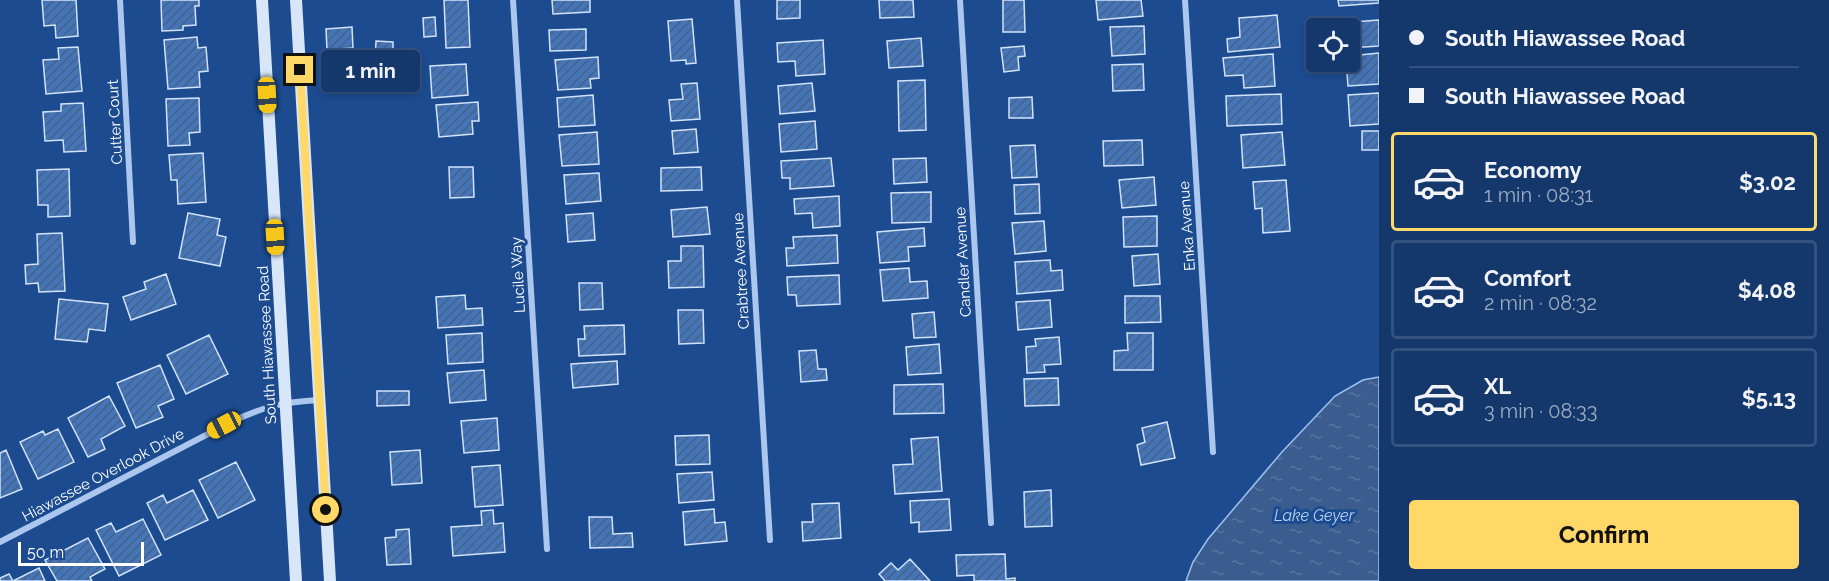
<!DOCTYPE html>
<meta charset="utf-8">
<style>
:root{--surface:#15386c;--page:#1e3f72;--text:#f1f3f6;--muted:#9dacc2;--line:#34527f;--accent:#ffd868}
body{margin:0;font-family:Raleway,sans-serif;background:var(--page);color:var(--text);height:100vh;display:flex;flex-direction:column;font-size:22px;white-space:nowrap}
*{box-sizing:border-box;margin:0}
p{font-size:20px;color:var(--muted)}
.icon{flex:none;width:33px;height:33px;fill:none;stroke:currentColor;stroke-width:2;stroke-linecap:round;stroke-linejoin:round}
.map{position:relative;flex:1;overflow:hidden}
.details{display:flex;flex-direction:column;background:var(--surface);width:450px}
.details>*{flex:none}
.guide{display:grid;align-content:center;height:132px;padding:0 30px;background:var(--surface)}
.buttons{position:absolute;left:1306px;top:18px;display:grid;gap:12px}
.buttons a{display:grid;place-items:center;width:54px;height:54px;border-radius:6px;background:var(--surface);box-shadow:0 3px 9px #0003,0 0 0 2px var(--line);font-size:30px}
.scale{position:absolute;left:18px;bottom:15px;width:126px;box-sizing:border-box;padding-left:6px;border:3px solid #fff;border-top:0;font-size:16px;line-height:21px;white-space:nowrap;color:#fff;-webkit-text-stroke:4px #1c4b90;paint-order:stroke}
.end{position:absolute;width:27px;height:27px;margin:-14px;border:8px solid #ffd868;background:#111;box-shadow:0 0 0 3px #111}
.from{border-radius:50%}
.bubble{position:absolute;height:42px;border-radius:6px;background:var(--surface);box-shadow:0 3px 9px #0003,0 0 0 2px var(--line);font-size:20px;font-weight:700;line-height:42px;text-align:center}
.car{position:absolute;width:18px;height:36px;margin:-18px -9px;border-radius:8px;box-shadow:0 0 4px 2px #0007;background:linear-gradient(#f5c518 24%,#345 0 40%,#f5c518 0 76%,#345 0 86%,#f5c518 0)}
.guide b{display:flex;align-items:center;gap:21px;height:57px;font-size:22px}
.guide b+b{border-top:2px solid var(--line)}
.guide i{width:15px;height:15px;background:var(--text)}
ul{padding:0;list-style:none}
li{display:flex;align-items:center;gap:18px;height:99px;margin:0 12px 9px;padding:0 18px;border:3px solid var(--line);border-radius:6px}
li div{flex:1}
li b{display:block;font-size:22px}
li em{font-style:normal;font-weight:700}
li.current{border-color:var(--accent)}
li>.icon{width:54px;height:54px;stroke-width:1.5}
.cta{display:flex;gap:12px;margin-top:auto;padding:12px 30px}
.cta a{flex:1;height:69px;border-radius:6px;background:var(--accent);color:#111;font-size:24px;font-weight:700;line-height:69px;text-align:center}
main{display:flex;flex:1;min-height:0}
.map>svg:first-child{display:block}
.water{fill:url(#water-ripples);stroke:#9ec2f0;stroke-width:1.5}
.building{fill:url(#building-hatch);stroke:#d1e2fa;stroke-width:1.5}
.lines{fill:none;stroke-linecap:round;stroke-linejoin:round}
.street{stroke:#abc7ee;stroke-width:6}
.secondary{stroke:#d8e6fa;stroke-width:12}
.route{stroke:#ffd868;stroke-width:8}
.labels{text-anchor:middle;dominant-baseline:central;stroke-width:6;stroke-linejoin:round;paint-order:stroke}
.street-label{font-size:15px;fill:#fff;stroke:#1c4b90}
.water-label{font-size:16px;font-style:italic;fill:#b7d1f5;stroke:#1c4b90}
</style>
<main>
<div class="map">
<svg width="1379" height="581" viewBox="0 0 1379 581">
<defs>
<pattern id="water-ripples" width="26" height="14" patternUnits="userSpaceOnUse" patternTransform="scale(1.5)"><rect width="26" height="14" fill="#3a5c8e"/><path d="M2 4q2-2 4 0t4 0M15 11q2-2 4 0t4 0" fill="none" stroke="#58749f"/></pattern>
<pattern id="building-hatch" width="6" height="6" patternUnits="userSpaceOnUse" patternTransform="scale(1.5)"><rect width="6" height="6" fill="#4475b8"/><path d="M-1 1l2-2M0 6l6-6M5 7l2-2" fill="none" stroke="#486082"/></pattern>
</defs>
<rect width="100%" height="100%" fill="#1c4b90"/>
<path class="water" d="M1379 377V581H1186L1193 562 1208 539 1282 452 1335 396 1363 380Z"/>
<path class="building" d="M42 0H76L78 36 56 38 55 25 44 26Z
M161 0H199V6H195L196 25 183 26V30L162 31Z
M444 0H468L470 47 446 48Z
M552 0H590V12L553 14Z
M777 0H800V18L777 19Z
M879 0H913L914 17 880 18Z
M1003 0H1024L1025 32H1003Z
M1096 0H1141L1143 16 1098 20Z
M1338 0H1379V3L1339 6Z
M1277 15 1280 47 1228 52 1227 39 1240 37 1239 18Z
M435 17 436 36 424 37 423 18Z
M692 19 696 63 686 64V60L671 61 668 21Z
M1379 20V46L1350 48V28H1341L1340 23Z
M1144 26 1145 54 1112 56 1110 27Z
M352 27 353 48 327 50 326 29Z
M586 29V50L550 51 549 30Z
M197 37 198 48 206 47 208 71 199 72 200 87 168 89 164 40Z
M921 38 923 66 889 68 887 41Z
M823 40 825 74 796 76 795 61 778 62 777 43Z
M376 41 393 42V62H375Z
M1024 46 1025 56 1018 57 1019 70 1004 72 1001 48Z
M78 47 82 91 46 94 43 60 59 59 58 48Z
M1379 53V84L1348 86 1346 62H1350V56Z
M1273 54 1275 86 1244 88 1243 75 1225 76 1223 58Z
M598 57 599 78 590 79 591 88 558 90 555 60Z
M466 64 468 95 432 98 430 66Z
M1143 64 1144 90 1113 91 1112 65Z
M925 80 926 130 899 131 898 81Z
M697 83 700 119 671 121 669 100 683 99 681 84Z
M812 83 815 111 780 114 778 86Z
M1379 93V124L1350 126 1348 95Z
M1281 94 1282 124 1227 126 1226 96Z
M593 95 595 125 559 127 557 98Z
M1032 97 1033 118H1009V98Z
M199 98 200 132 189 133 190 145 168 146 166 99Z
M478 102 479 121H472L473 134 439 137 436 105Z
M83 103 86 151 64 152 63 140 45 141 43 112 61 111V104Z
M815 121 817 149 781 152 779 124Z
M696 129 698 152 674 154 672 131Z
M1362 131H1379V150H1362Z
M597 132 599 164 562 166 559 135Z
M1282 132 1285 165 1243 168 1241 135Z
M1142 140 1143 165 1104 166 1103 141Z
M1035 145 1037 177 1012 178 1010 146Z
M203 153 206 202 178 204 177 180H171L169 155Z
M831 158 834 186 790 189V178H782L781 161Z
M926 158 927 182 894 184 893 159Z
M449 167H473L474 197 450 198Z
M701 167 702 190 661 191V168Z
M69 169 70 216 48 217V205H38L37 170Z
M599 173 601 201 566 204 564 175Z
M1154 177 1156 205 1122 208 1119 180Z
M1286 180 1290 231 1263 233 1262 208 1255 209 1253 182Z
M1039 184 1040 213 1015 214 1014 185Z
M931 192V222L892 223 891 193Z
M839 196 840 226 813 228 812 213 795 214 794 199Z
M707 207 710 234 673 237 671 210Z
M188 213 220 219 217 235 226 237 220 266 179 258Z
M593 213 595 240 568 242 566 215Z
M1157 216V246L1124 247 1123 217Z
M1044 221 1046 251 1015 254 1012 223Z
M924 228 925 246 908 247 909 261 880 263 877 232Z
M62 233 65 291 39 292 38 283 26 284 25 265 38 264 37 234Z
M837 235 838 263 787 266 786 248H794L793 237Z
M681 246H703L704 287 669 288 668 261H681Z
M1158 254 1160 284 1134 286 1132 256Z
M1050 260 1051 271 1062 270 1063 290 1017 294 1015 262Z
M909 268 910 282 927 281 928 298 883 301 880 270Z
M166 274 176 304 131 320 123 297 146 289 144 282Z
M839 275 840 304 797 306 796 295H788L787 277Z
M579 283H602L603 309 580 310Z
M465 295 466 309 482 308 483 325 438 328 436 297Z
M1125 296H1160L1161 322 1125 323Z
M59 299 108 304 105 331 89 329 87 342 55 339Z
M1050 300 1052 327 1018 330 1016 302Z
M678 310H703L704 343 679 344Z
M934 312 936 337 914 338 912 314Z
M624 325 625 354 579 356 578 339H585L584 326Z
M482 333 483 362 448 364 446 335Z
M1127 333H1153V370H1114V351L1128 350Z
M209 335 228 374 186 394 167 355Z
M1059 337 1061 364 1044 365 1045 372 1027 373 1026 347 1036 346 1035 339Z
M939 344 941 373 908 375 906 347Z
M816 350 818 369H826L827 380 801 382 799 351Z
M617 361 618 384 573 388 571 364Z
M160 365 174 399 158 406 163 417 136 428 117 383Z
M484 370 486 400 450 403 447 373Z
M1058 378 1059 405 1025 406 1024 379Z
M943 384 944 413 894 414V385Z
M377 391H409V405L377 406Z
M109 396 125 426 101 439 105 449 88 457 68 418Z
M497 418 499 450 464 453 461 421Z
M1167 422 1175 458 1141 465 1137 445 1145 442 1142 428Z
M58 429 74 462 38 479 20 442 43 431 45 435Z
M709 435 710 464 676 465 675 436Z
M938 437 942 491 895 494 893 465 913 464 911 439Z
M6 450 22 489 0 498V453Z
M420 450 422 483 392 485 390 452Z
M236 462 255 500 218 518 199 480Z
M500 465 503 505 475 507 472 467Z
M712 472 714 500 679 503 677 474Z
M193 490 208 520 165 540 147 503 163 495 167 503Z
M1051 490 1052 526 1025 527 1024 492Z
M949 499 951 530 919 532V522L911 523 910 501Z
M839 503 841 538 803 541 802 522H813L812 504Z
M714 509 715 523 725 522 727 541 685 545 683 512Z
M493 510 494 524 503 523 505 552 453 556 451 527 482 525 481 511Z
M589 517H612L613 534 632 533 633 547 590 548Z
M143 519 161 555 119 576 96 530 111 523 116 532Z
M409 529 411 564 387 565 385 538 396 537V530Z
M88 538 105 569 90 577 92 581H57L45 560Z
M1005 554 1006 579 1015 578V581H974V575L957 576 956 555Z
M910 559 930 581H885L879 574 891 563 898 570Z
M39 568 45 581H0V578L9 574 13 581Z"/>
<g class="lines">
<path class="street" d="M120 0 133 242
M513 0 547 549
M737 0 770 540
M960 0 991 523
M1185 0 1213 452
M0 542 233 421C266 406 282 402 319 400"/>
<path class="secondary" d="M262 0 296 581
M296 0 330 581"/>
</g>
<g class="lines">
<path class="route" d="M300 70 326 510"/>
</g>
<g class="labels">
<g class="street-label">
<text transform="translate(115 122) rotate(-93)">Cutter Court</text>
<text transform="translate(1187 226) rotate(-94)">Enka Avenue</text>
<text transform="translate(963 262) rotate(-93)">Candler Avenue</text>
<text transform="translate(741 271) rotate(-93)">Crabtree Avenue</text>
<text transform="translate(518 275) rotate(-93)">Lucile Way</text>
<text transform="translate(267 345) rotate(-93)">South Hiawassee Road</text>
<text transform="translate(103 475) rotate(-28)">Hiawassee Overlook Drive</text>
</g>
<g class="water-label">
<text x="1314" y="515">Lake Geyer</text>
</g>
</g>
</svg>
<div class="buttons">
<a><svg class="icon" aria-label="locate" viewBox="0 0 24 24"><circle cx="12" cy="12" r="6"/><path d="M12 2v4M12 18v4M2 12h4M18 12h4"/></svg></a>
</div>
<div class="scale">50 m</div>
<i class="end from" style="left:326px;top:510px"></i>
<i class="end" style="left:300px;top:70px"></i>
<div class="bubble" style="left:321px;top:50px;width:99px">1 min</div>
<i class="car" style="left:267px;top:95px;rotate:177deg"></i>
<i class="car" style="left:275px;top:237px;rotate:177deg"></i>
<i class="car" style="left:224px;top:425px;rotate:242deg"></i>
</div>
<section class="details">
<div class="guide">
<b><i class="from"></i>South Hiawassee Road</b>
<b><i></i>South Hiawassee Road</b>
</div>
<ul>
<li class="current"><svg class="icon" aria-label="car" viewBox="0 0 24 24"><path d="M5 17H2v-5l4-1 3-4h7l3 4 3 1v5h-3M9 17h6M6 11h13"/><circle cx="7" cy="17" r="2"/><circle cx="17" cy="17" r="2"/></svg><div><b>Economy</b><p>1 min · 08:31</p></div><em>$3.02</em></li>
<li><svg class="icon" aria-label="car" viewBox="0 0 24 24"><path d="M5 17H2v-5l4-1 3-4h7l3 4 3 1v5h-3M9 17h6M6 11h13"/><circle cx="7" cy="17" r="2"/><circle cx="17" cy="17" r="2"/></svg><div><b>Comfort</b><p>2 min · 08:32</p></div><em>$4.08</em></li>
<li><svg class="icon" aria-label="car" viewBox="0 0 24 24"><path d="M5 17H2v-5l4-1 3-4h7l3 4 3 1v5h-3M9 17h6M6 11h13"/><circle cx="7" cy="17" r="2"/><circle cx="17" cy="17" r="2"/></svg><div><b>XL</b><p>3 min · 08:33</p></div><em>$5.13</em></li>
</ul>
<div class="cta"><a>Confirm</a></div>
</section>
</main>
